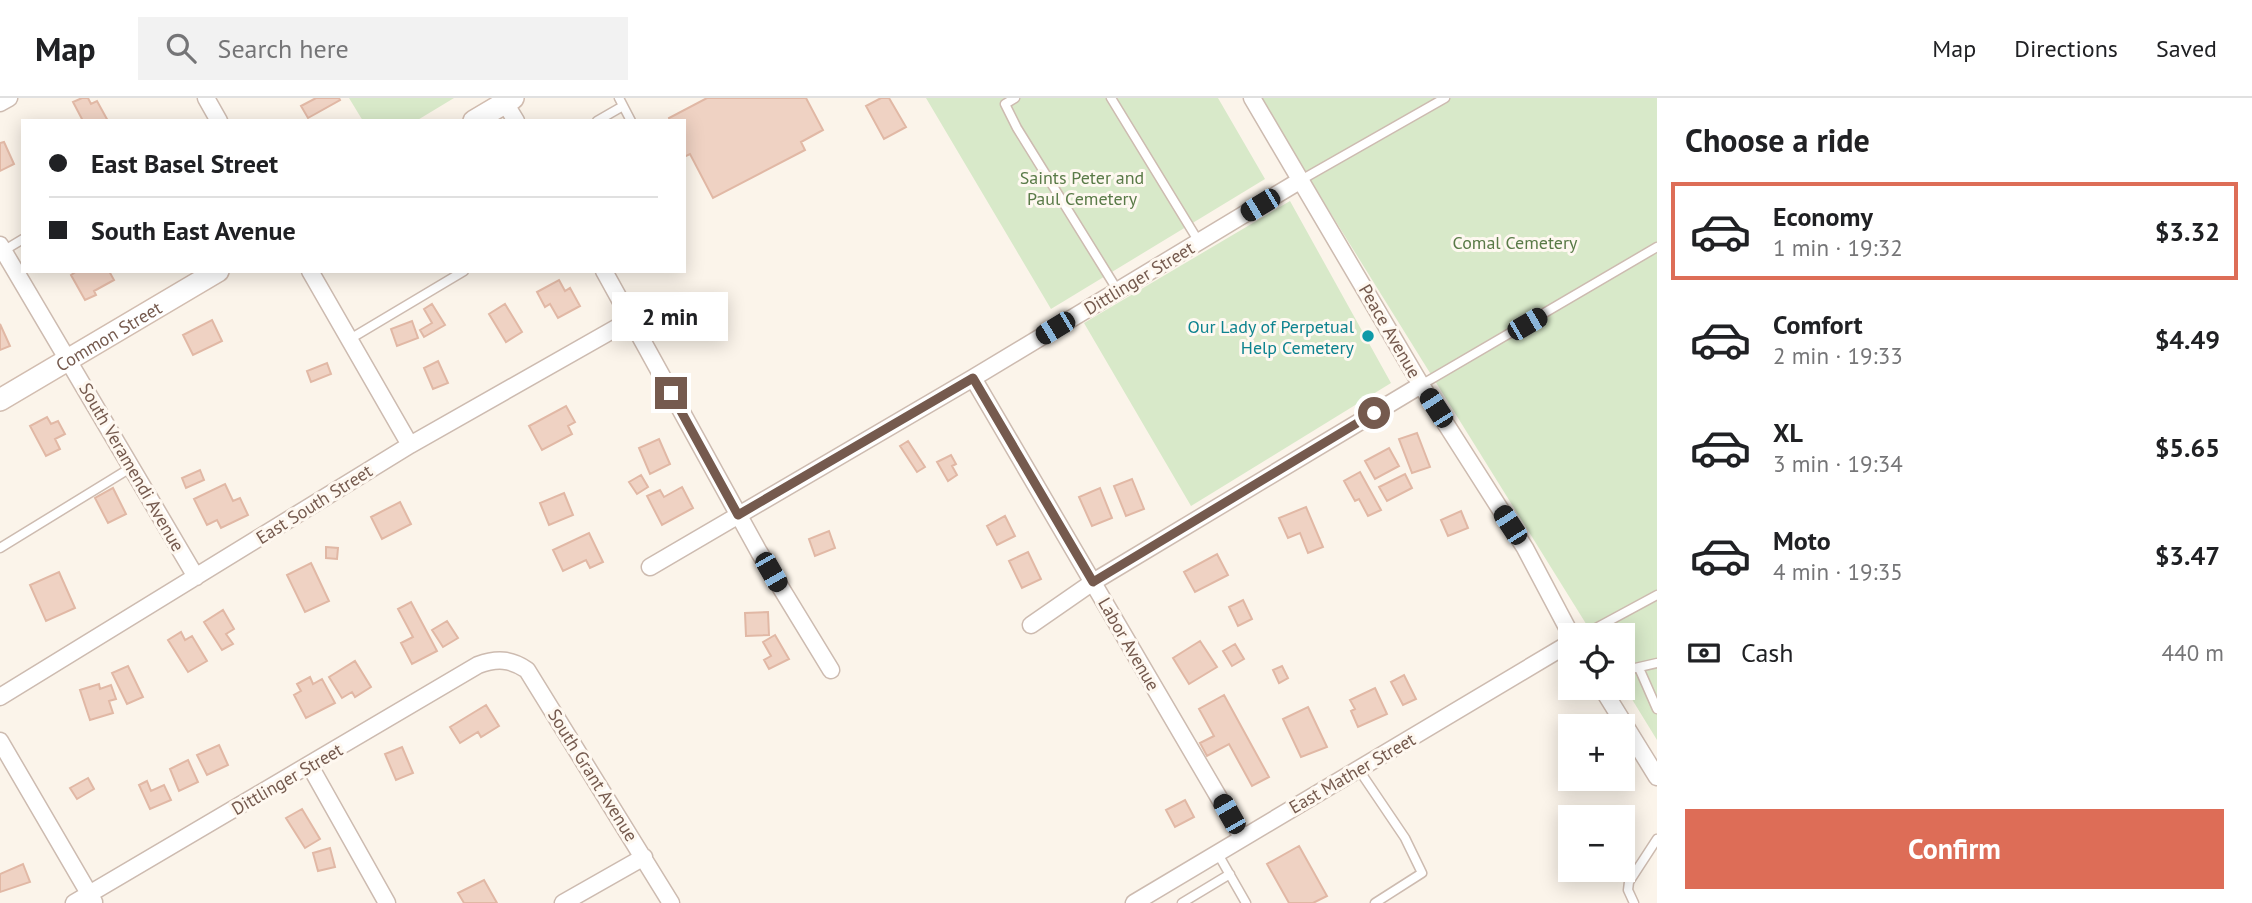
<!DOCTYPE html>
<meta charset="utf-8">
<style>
:root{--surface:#fff;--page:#f2f2f2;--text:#202124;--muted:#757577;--line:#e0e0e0;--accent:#dd6d57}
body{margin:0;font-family:"PT Sans",sans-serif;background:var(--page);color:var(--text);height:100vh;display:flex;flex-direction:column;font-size:26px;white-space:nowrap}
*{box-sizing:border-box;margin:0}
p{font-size:23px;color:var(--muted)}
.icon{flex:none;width:38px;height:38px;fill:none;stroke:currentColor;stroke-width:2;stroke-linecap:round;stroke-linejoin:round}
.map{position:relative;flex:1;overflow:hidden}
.panel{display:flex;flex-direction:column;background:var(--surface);width:595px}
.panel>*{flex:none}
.top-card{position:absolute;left:21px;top:21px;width:665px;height:154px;border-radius:0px;box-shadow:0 4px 18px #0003;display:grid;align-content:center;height:154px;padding:0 28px;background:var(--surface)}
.controls{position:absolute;left:1558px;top:525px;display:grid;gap:14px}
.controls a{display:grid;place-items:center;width:77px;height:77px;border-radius:0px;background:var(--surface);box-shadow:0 4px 18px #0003;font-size:35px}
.end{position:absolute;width:32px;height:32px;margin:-16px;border:9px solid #755a4e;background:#fff;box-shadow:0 0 0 4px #fff}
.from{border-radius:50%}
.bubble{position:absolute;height:49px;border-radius:0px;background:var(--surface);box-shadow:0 4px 18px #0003;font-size:23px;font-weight:800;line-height:49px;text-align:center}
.car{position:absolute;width:21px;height:42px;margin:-21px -10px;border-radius:9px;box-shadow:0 0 5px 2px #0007;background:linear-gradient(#222 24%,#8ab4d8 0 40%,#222 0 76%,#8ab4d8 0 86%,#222 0)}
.top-card b{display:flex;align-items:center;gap:24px;height:66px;font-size:26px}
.top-card b+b{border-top:2px solid var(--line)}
.top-card i{width:18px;height:18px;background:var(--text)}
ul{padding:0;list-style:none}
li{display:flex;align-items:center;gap:21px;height:98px;margin:0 14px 10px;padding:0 14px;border:4px solid transparent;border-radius:0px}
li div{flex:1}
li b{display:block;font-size:26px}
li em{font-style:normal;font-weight:800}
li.on{border-color:var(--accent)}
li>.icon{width:63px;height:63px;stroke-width:1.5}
h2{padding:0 28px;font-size:32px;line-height:84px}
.pay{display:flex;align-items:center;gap:18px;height:77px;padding:0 28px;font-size:26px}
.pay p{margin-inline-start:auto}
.button{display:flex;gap:14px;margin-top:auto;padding:14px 28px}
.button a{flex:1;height:80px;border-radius:0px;background:var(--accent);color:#fff;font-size:28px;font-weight:800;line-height:80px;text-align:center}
header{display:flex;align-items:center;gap:42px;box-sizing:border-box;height:98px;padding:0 35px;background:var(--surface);border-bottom:2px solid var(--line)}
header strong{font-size:33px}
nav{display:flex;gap:38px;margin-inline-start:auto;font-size:24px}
.search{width:490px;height:63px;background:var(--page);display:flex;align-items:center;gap:18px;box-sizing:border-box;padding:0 24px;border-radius:0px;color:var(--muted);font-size:26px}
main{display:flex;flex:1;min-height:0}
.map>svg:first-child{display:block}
.green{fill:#d8e9c9}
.building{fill:#efd2c3;stroke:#e1b8a5;stroke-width:2}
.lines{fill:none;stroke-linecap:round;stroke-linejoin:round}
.service-casing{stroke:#cdbbb0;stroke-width:11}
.minor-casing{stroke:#cdbbb0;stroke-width:19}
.secondary-casing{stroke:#d2bdb0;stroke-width:24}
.service{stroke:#fff;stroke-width:8}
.minor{stroke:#fff;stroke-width:16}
.secondary{stroke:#fff;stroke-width:21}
.route{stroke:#755a4e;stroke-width:9}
.culture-dot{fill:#0f9aa8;stroke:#fef8f0;stroke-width:2.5}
.labels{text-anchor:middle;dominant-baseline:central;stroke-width:6;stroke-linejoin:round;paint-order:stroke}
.park-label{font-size:18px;fill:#597a47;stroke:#fef8f0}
.street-label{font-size:18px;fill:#755a4e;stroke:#fef8f0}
.culture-label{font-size:18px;fill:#0d838f;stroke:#fef8f0;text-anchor:end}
</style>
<header>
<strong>Map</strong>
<div class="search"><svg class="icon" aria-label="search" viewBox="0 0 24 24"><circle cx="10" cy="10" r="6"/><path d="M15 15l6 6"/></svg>Search here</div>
<nav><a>Map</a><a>Directions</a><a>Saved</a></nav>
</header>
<main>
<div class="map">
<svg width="1657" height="805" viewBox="0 0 1657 805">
<rect width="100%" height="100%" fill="#fbf4ea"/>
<path class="green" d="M349 0H454L416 23H363Z
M926 0H1218L1265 81 1051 211Z
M1259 0H1657V642L1622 585V537H1593Z
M1290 103 1391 285 1191 408 1084 225Z"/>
<path class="building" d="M82 0H88L91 6 97 3 108 23H83L73 4Z
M316 0H339L340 2 308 20 301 8Z
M707 0H806L823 32 801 44 805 52 713 100 690 56 684 59V23H670L669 20Z
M881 0H889L906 29 884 41 866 8Z
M4 44 14 66 0 73V45Z
M77 173H109L114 182 94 193 96 197 85 202 71 177Z
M559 182 565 193 570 190 580 208 558 220 550 206 545 209 537 194Z
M432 206 445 227 424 239 420 232 432 225 424 211Z
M505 206 522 234 506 244 489 216Z
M212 222 222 243 193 257 183 237Z
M412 223 418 240 397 248 391 231Z
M0 226 10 248 0 252Z
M438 263 448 285 433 291 424 270Z
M327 265 331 276 311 284 307 273Z
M566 308 575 324 568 328 572 336 542 352 529 328Z
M47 319 51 326 58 323 65 336 55 341 60 351 46 358 30 328Z
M1417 335 1430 369 1412 375 1399 341Z
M659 341 670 366 650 376 639 350Z
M908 343 925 369 917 374 900 348Z
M1389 350 1399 368 1375 381 1365 363Z
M951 357 956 366 952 368 957 377 948 383 937 364Z
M200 372 204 382 186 390 182 380Z
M1360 374 1381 412 1368 418 1359 401 1355 403 1344 383Z
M1405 376 1412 390 1387 403 1379 389Z
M641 377 648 389 637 396 629 384Z
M1132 381 1144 411 1126 418 1114 388Z
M225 386 233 403 240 400 248 417 221 430 217 422 207 427 194 401Z
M682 389 693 410 662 427 647 398 660 392 664 399Z
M113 390 126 416 108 425 95 400Z
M1100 390 1112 420 1092 428 1079 399Z
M564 395 573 417 549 427 540 405Z
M400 404 411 426 382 441 371 419Z
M1306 409 1323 449 1308 455 1300 435 1288 440 1279 420Z
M1461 413 1468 430 1448 438 1441 422Z
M1005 418 1015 438 997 447 987 428Z
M829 433 835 450 815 458 809 441Z
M589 435 603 464 590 470 586 462 563 473 553 452Z
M326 449 338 450 337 461 326 460Z
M1028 454 1041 481 1022 490 1009 463Z
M1217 456 1228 477 1195 494 1184 474Z
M311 465 329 503 305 514 287 477Z
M59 474 75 510 46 523 30 487Z
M1243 502 1252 521 1238 528 1229 509Z
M411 504 437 553 412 566 401 545 413 539 398 511Z
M223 512 234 531 226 536 233 546 222 552 204 524Z
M768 514 769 537 746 538 745 515Z
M447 523 458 540 443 549 432 532Z
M181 534 185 542 192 538 207 563 188 574 168 542Z
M775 537 789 561 769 571 764 562 771 558 763 544Z
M1200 543 1217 569 1189 586 1173 560Z
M1235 546 1244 561 1232 568 1223 553Z
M355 563 371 589 355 599 352 594 342 600 329 579Z
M128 568 143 599 127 606 112 575Z
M1282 568 1288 580 1279 585 1273 572Z
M1404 577 1416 601 1403 607 1391 584Z
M310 579 313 586 322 581 335 605 306 620 294 597 301 593 297 586Z
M99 586 100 591 111 587 116 601 109 603 113 615 90 622 80 592Z
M1375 590 1387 616 1358 629 1351 613 1355 611 1350 602Z
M1224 597 1269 679 1252 688 1229 646 1207 658 1200 645 1214 638 1199 611Z
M486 607 499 628 481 639 478 634 460 645 450 629Z
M1308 609 1327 649 1301 659 1283 621Z
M219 647 228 667 207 677 197 657Z
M402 649 413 675 396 682 385 656Z
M188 662 198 684 179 693 170 671Z
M88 680 94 691 77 701 70 690Z
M147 683 151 693 164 687 171 702 150 711 139 687Z
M1185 702 1194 719 1175 729 1166 712Z
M302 711 320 741 305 750 286 720Z
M1299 748 1327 798 1313 805H1289L1267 766Z
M330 750 335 769 318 773 313 755Z
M23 766 30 784 0 794V776Z
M484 782 497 805H464L458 795Z"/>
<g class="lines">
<g class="service-casing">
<path id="service" d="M619 0 631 23
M1015 0 1005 6 1017 30 1118 193
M1111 0 1199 144
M597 23 623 8
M1301 82 1445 0
M3 153 23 141
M350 241 464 173
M1421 287 1657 149
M0 450 132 369
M1583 537 1657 497
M1639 570 1657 611
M1622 573 1657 565
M1359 672 1405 740 1422 775 1375 805
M1218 756 1246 805
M1182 805 1230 776
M1634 805 1628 792 1629 784 1657 741"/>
</g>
<g class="minor-casing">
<path id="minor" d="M206 0 219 23
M1252 0 1421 287 1525 450 1571 537
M0 5 9 0
M505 5 516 23
M0 147 196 479
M310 173 410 347
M604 173 759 454 831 572
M973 280 1242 739
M650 469 973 280 1301 82
M1031 527 1093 484 1421 287
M1602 590 1657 679
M0 599 410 347 632 221
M0 643 94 804
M310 668 387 805
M74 805 478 567C497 560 511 561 527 572L671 805
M563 805 644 759
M1134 805 1570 545"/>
</g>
<g class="secondary-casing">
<g id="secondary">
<path d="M474 23 513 0"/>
<path id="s1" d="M0 302 218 173"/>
</g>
</g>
<use href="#service" class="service"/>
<use href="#minor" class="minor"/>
<use href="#secondary" class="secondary"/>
</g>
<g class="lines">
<path class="route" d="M671 295 738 417 973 280 1093 484 1374 315"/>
</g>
<circle class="culture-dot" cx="1368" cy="238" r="7"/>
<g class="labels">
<g class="park-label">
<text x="1082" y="79">Saints Peter and<tspan x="1082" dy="21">Paul Cemetery</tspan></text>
<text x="1515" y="144">Comal Cemetery</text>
</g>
<g class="street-label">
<text transform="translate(1139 180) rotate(-31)">Dittlinger Street</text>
<text transform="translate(1390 233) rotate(60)">Peace Avenue</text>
<text stroke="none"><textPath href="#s1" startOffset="126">Common Street</textPath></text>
<text transform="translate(132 369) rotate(60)">South Veramendi Avenue</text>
<text transform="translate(314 406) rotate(-32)">East South Street</text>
<text transform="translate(1129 546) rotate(60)">Labor Avenue</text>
<text transform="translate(1352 675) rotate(-30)">East Mather Street</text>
<text transform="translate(593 677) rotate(58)">South Grant Avenue</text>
<text transform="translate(287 681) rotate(-30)">Dittlinger Street</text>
</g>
<g class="culture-label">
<text x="1354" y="228">Our Lady of Perpetual<tspan x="1354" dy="21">Help Cemetery</tspan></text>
</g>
</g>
</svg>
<div class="controls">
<a><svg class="icon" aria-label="locate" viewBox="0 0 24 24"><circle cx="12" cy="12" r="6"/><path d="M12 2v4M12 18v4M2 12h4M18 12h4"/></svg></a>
<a>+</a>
<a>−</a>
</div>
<i class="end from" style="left:1374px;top:315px"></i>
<i class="end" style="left:671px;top:295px"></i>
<div class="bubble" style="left:612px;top:194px;width:116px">2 min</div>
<i class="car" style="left:1260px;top:107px;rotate:239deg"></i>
<i class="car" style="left:1527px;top:226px;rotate:60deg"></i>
<i class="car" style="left:1055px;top:230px;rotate:239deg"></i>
<i class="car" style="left:1436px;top:310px;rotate:327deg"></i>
<i class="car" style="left:1510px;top:427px;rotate:327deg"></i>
<i class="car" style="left:771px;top:474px;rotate:150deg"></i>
<i class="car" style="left:1229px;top:716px;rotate:330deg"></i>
<div class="top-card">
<b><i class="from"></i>East Basel Street</b>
<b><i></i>South East Avenue</b>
</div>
</div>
<section class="panel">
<h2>Choose a ride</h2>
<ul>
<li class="on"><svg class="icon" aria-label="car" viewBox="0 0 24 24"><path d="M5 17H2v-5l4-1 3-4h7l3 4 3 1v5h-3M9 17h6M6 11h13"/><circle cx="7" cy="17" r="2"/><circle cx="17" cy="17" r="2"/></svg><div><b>Economy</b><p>1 min · 19:32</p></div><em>$3.32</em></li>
<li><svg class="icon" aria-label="car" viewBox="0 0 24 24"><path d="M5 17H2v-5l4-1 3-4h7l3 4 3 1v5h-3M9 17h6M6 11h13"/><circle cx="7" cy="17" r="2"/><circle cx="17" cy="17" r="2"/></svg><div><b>Comfort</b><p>2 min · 19:33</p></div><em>$4.49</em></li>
<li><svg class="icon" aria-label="car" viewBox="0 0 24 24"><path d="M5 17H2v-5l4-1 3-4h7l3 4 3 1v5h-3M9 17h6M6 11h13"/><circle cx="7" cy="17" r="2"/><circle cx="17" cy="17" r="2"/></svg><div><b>XL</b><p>3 min · 19:34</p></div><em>$5.65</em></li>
<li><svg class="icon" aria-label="car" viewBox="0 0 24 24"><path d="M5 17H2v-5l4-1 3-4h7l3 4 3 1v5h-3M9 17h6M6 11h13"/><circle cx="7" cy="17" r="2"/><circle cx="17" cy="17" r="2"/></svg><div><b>Moto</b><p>4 min · 19:35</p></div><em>$3.47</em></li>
</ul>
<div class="pay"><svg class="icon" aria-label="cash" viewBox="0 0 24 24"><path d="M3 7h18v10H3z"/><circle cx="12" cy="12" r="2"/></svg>Cash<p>440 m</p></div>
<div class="button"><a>Confirm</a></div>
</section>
</main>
